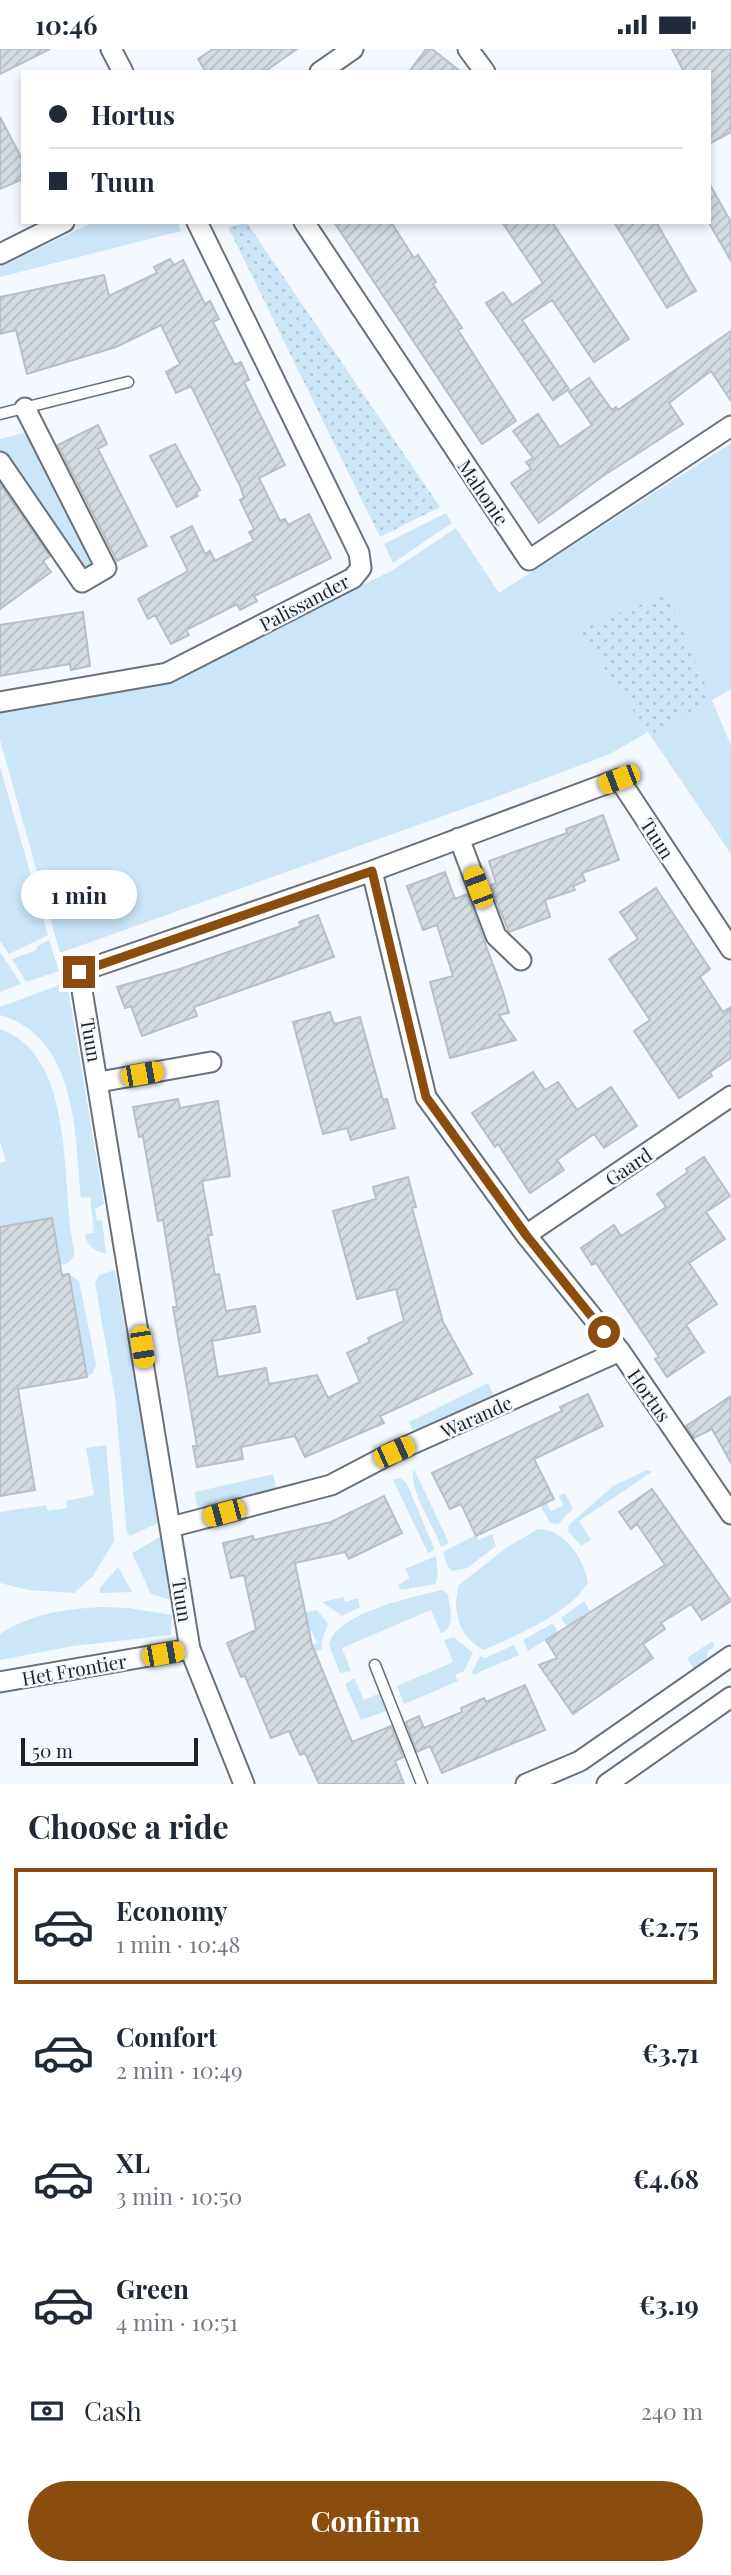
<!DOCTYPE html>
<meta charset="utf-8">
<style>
:root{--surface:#fff;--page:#f2f2f3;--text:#1f2937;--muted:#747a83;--line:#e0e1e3;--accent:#8a4d0d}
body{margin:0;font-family:"Playfair Display",serif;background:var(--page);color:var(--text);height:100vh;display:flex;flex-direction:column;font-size:26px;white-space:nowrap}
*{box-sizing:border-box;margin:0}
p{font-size:23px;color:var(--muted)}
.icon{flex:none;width:38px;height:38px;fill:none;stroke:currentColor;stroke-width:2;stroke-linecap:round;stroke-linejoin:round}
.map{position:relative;height:1735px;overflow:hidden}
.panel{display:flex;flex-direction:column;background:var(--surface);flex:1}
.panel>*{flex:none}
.guide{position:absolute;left:21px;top:21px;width:690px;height:154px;border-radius:0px;box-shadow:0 4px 10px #0003;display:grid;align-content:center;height:154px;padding:0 28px;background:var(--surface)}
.scale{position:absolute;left:21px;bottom:18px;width:177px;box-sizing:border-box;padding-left:7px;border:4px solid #1f2224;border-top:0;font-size:19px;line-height:24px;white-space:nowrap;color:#1f2224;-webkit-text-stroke:5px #f3f9fe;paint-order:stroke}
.end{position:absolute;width:32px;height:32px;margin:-16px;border:9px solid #8a4d0d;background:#fff;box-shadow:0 0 0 4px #fff}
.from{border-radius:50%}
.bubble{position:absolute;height:49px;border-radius:24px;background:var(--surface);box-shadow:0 4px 10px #0003;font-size:23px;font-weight:700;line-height:49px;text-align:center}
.car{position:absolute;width:21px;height:42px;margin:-21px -10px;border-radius:9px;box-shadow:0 0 5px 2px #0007;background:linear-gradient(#f5c518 24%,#345 0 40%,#f5c518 0 76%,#345 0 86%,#f5c518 0)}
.guide b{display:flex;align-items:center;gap:24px;height:66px;font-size:26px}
.guide b+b{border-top:2px solid var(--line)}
.guide i{width:18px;height:18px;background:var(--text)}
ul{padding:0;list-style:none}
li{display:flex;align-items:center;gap:21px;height:116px;margin:0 14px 10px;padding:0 14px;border:4px solid transparent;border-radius:0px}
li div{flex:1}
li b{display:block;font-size:26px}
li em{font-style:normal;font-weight:700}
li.selected{border-color:var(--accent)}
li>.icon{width:63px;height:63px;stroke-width:1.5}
h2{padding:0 28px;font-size:32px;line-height:84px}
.pay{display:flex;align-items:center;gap:18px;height:77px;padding:0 28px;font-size:26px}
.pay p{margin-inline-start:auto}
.action{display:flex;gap:14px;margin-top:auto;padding:14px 28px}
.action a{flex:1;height:80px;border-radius:42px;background:var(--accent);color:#fff;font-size:28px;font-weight:700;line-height:80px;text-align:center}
.status{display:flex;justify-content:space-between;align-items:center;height:49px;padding:0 35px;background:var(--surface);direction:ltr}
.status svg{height:19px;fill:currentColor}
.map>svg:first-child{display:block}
.grass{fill:#cbe6f9}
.park{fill:url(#park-dots)}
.building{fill:url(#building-hatch);stroke:#b8c0c5;stroke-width:2}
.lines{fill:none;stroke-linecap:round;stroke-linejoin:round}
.lane-casing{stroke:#6b7277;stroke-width:13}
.street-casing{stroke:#6b7277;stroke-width:23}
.lane{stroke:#fff;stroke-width:10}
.street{stroke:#fff;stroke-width:19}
.route{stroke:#8a4d0d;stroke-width:9}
.labels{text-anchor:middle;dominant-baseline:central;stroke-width:5;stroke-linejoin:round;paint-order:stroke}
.street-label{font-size:19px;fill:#1f2224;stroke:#f3f9fe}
</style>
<div class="status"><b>10:46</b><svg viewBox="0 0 49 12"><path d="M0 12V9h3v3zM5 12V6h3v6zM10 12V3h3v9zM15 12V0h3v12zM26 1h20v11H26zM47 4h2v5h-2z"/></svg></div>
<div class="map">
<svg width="731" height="1735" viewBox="0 0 731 1735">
<defs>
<pattern id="park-dots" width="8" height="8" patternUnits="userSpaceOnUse" patternTransform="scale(1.75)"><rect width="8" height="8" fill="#cbe6f9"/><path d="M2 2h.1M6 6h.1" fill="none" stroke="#aec5d5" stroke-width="1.8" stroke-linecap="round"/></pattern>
<pattern id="building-hatch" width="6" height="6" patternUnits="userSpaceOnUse" patternTransform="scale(1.75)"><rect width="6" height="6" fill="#d4dce2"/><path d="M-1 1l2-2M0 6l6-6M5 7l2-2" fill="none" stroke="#b6bcc2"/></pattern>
</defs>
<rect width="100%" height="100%" fill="#f3f9fe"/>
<path class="grass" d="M94 173H177L181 182 0 228V217Z
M33 381 101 519 85 528 0 406V390Z
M731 394V640L712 651 731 697V805L648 683 610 705 499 747 60 904 0 691V664L160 635 393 521 456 479 499 544Z
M446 464 452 474 393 514 384 495Z
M0 718 48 886 9 905 0 892Z
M49 891 59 922 26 933 12 910 37 901 36 898Z
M0 903 21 935 0 943Z
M67 933 104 1155 95 1160 97 1172 102 1171 106 1204C95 1203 87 1197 85 1185L94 1184 90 1148 81 1149C75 1084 77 988 0 966V958L3 957Z
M0 980C77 1007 60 1134 74 1200 75 1210 70 1215 60 1216L52 1169 0 1178V1114L6 1112 0 1093Z
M115 1221 160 1473 130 1487 127 1484 115 1348 95 1234 99 1226Z
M69 1225 79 1232 96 1315 93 1324 87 1328Z
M488 1334 495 1349 415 1388 409 1373Z
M106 1396 114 1492 93 1527 74 1544 29 1541 0 1534V1463L46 1456 48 1462 67 1459 66 1452 94 1446 86 1399Z
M414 1420 449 1494 441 1498C435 1479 407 1438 414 1420Z
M647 1421 652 1423 579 1472 591 1491 581 1497 568 1482 569 1476 613 1437Z
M273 1425 277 1441 197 1459 195 1443Z
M400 1429 406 1433 432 1494 434 1501 428 1504 393 1431Z
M565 1444 573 1460 558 1475 550 1474 540 1456 546 1453 551 1462 563 1456 559 1447Z
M538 1480C565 1480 583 1509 588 1533 572 1563 514 1588 483 1601 459 1587 451 1563 459 1536L506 1499Z
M492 1485 496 1497 467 1519 453 1522 448 1518 443 1503 476 1486 479 1491Z
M162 1487 175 1552 151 1545 132 1504Z
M436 1507 438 1527 435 1535 401 1541 398 1536 410 1529 405 1520Z
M118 1518 132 1543 100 1544V1539Z
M442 1541 448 1545C449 1560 457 1577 441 1584L431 1561 342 1599 351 1622 340 1624 329 1596C334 1565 415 1547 442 1541Z
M344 1548 345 1553 358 1549 360 1558 342 1567 322 1553Z
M584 1552 590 1562 567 1578 561 1569Z
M100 1558 129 1559 172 1566 171 1586 73 1597 0 1611V1585C30 1565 65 1560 100 1558Z
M317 1561 328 1575 322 1591V1600L315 1603 312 1596 317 1594 311 1581 307 1583 300 1564Z
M553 1574 558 1583 528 1602 523 1591Z
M454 1588 473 1604 464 1622 455 1626 458 1632 404 1655 397 1637 453 1613 444 1591Z
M712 1592 715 1597 708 1602 706 1615 695 1622 687 1609Z
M514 1596 519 1606 473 1626 472 1623 480 1607 485 1609Z
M354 1629 364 1651 380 1644 387 1662 361 1671 345 1635Z"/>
<path class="park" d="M247 174 440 458 380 488 228 178Z
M667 545 712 651 650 686 578 580Z"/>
<path class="building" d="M0 0H50L0 25Z
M213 0H297L264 23H206L198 10Z
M426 0H432L461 23H409Z
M672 0H731V83L709 95V23H684Z
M0 68 23 112V130L0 140Z
M709 134 731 173V212L709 174Z
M334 173H391L414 209 418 206 436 233 433 235 462 279 458 281 516 372 482 395Z
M502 173H552L629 290 594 313 552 251 522 271 569 340 553 351 486 254 503 243 512 256 543 234Z
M614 173H656L696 242 667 259Z
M170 210 174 216 183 211 205 255 210 252 219 270 213 273 235 316 241 313 249 331 244 333 285 416 259 429 280 472 285 470 288 476 309 465 331 509 254 547 257 552 240 561 237 555 186 581 189 586 171 595 155 566 148 570 138 550 188 522 171 488 192 477 205 505 210 502 215 512 254 492 249 483 254 480 240 451 244 449 240 437 191 337 176 344 166 323 180 315 161 276 116 298 27 325 16 281 0 285V248L104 226 109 247 157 224 154 218Z
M731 282V352L711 322 669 354 683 375 603 427 539 474 511 434 531 420 526 413 533 409 513 382 538 365 560 398 592 376 569 343 589 329 612 361 616 358 618 361Z
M98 376 107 395 98 400 147 497 117 512 58 396Z
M175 395 200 441 196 444 198 447 177 458 150 407Z
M0 435 50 507 43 512 51 523 0 560Z
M83 563 90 617 71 621 70 615 0 627V576Z
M603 766 619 811 582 824 585 832 573 837 575 841 545 851 550 868 509 883 490 837 496 834 489 812 567 784 566 780Z
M445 823 455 850 467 845 503 943 509 964 499 966 516 991 450 1009 430 933 453 927 437 876 423 881 407 837Z
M656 839 710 920 700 928 723 963 731 958V1009L710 1023 712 1027 679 1049 634 982 650 971 609 910 638 890 620 863Z
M318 866 334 908 194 958 197 967 142 987 131 957 125 959 117 938 180 920 301 877 299 873Z
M330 963 334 975 360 968 383 1051 387 1050 395 1079 351 1091 347 1079 323 1085 293 973Z
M533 1023 545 1041 558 1033 577 1061 611 1038 637 1077 604 1099 594 1085 557 1111 564 1121 530 1144 498 1095 495 1098 472 1064Z
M178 1050 180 1059 218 1052 230 1127 202 1132 212 1186H208L215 1226 219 1225 226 1262 255 1257 260 1283 212 1292 218 1328 266 1319 269 1335 317 1326 328 1349 360 1333 347 1304 370 1293 368 1289 404 1272 396 1240 357 1250 333 1162 376 1150 373 1138 408 1128 416 1158 412 1159 443 1273 472 1325 380 1367 384 1374 305 1408 295 1387 241 1398 243 1410 197 1418 193 1397H197L173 1258H177L163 1171 158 1172 143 1087 139 1088 133 1058Z
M704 1108 730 1147 706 1163 725 1190 689 1214 717 1255 686 1276 704 1303 667 1328 655 1310 659 1308 596 1214 592 1216 581 1199 614 1176 621 1187 666 1158 657 1145 688 1123 686 1120Z
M52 1169 62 1226 69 1225 87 1328 18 1340 35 1441 0 1447V1178Z
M588 1345 603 1377 534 1410 554 1450 476 1487 461 1455 450 1460 432 1424 562 1362 560 1358Z
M731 1347V1414L712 1380 694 1389 686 1377Z
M652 1440 731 1552 702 1571 691 1555 661 1574 665 1580 643 1595 653 1609 573 1665 539 1616 557 1609 546 1591 665 1516 637 1475 631 1480 619 1463Z
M384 1447 402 1484 349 1510 345 1503 295 1514 312 1596 352 1693 391 1677 403 1708 395 1712 404 1735H319L305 1704 300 1706 289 1682 271 1689 245 1627 241 1628 227 1594 256 1581 244 1526 231 1529 223 1494 253 1487 254 1491 331 1473Z
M525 1636 545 1681 442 1724 430 1697 417 1703 406 1673 419 1667 424 1679 462 1663 461 1659 484 1649 486 1653Z"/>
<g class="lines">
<g class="lane-casing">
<path id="lane" d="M0 365 128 333
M375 1616 422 1735"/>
</g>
<g class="street-casing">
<path id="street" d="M111 0 123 23
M468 0 485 23
M320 23 353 0
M304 173 529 511 731 377
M0 205 64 173
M0 413 82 533 106 519 25 359
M0 653 167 624 353 529 361 519 359 504 197 173
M459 789 496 887 521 911
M372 822 426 1048 526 1186 620 1302 731 1465
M99 1033 211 1013
M526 1186 731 1047
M171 1478 331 1436 394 1403 620 1302
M0 1633 190 1600
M244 1735 190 1600 79 923 372 822 619 730 731 900
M526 1735 580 1712 731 1607
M607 1735 731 1648"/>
</g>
<use href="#lane" class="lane"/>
<use href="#street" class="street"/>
</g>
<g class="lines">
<path class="route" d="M79 923 372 822 426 1048 526 1186 604 1283"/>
</g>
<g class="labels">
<g class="street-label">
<text transform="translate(484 443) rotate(56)">Mahonie</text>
<text transform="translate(304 553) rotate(-28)">Palissander</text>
<text transform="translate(658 789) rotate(57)">Tuun</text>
<text transform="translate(92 991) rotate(80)">Tuun</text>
<text transform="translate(628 1117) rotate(-34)">Gaard</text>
<text transform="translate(650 1346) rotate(55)">Hortus</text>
<text transform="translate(476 1367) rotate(-24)">Warande</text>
<text transform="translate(183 1551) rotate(81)">Tuun</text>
<text transform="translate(74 1620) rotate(-10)">Het Frontier</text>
</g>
</g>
</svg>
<div class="scale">50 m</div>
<i class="end from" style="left:604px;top:1283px"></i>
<i class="end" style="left:79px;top:923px"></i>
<div class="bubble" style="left:21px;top:821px;width:116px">1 min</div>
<i class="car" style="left:619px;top:730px;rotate:249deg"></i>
<i class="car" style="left:478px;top:838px;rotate:339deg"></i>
<i class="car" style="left:142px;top:1025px;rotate:80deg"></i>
<i class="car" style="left:142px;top:1298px;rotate:171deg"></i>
<i class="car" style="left:394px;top:1403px;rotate:66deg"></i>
<i class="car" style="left:224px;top:1464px;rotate:255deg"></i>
<i class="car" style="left:163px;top:1605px;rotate:80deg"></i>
<div class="guide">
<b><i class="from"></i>Hortus</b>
<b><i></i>Tuun</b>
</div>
</div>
<section class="panel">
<h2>Choose a ride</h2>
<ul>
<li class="selected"><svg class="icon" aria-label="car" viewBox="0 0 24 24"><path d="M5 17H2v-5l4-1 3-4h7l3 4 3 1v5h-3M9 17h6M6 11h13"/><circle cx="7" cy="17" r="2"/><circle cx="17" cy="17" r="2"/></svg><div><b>Economy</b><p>1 min · 10:48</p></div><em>€2.75</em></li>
<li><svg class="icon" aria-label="car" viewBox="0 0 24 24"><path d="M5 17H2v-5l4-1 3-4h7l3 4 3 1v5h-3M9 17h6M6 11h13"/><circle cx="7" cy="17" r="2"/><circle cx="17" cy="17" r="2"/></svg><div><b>Comfort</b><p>2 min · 10:49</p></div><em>€3.71</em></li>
<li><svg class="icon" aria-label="car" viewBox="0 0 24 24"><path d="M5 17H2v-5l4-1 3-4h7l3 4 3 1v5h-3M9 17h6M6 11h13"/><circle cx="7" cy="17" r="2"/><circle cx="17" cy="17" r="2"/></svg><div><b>XL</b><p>3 min · 10:50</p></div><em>€4.68</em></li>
<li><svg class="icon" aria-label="car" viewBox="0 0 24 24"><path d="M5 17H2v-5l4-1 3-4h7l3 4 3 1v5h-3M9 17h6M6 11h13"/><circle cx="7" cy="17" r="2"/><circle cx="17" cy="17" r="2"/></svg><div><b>Green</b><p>4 min · 10:51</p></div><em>€3.19</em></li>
</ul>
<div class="pay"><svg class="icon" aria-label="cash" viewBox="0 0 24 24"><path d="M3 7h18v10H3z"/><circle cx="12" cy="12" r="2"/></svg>Cash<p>240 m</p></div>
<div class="action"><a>Confirm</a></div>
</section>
